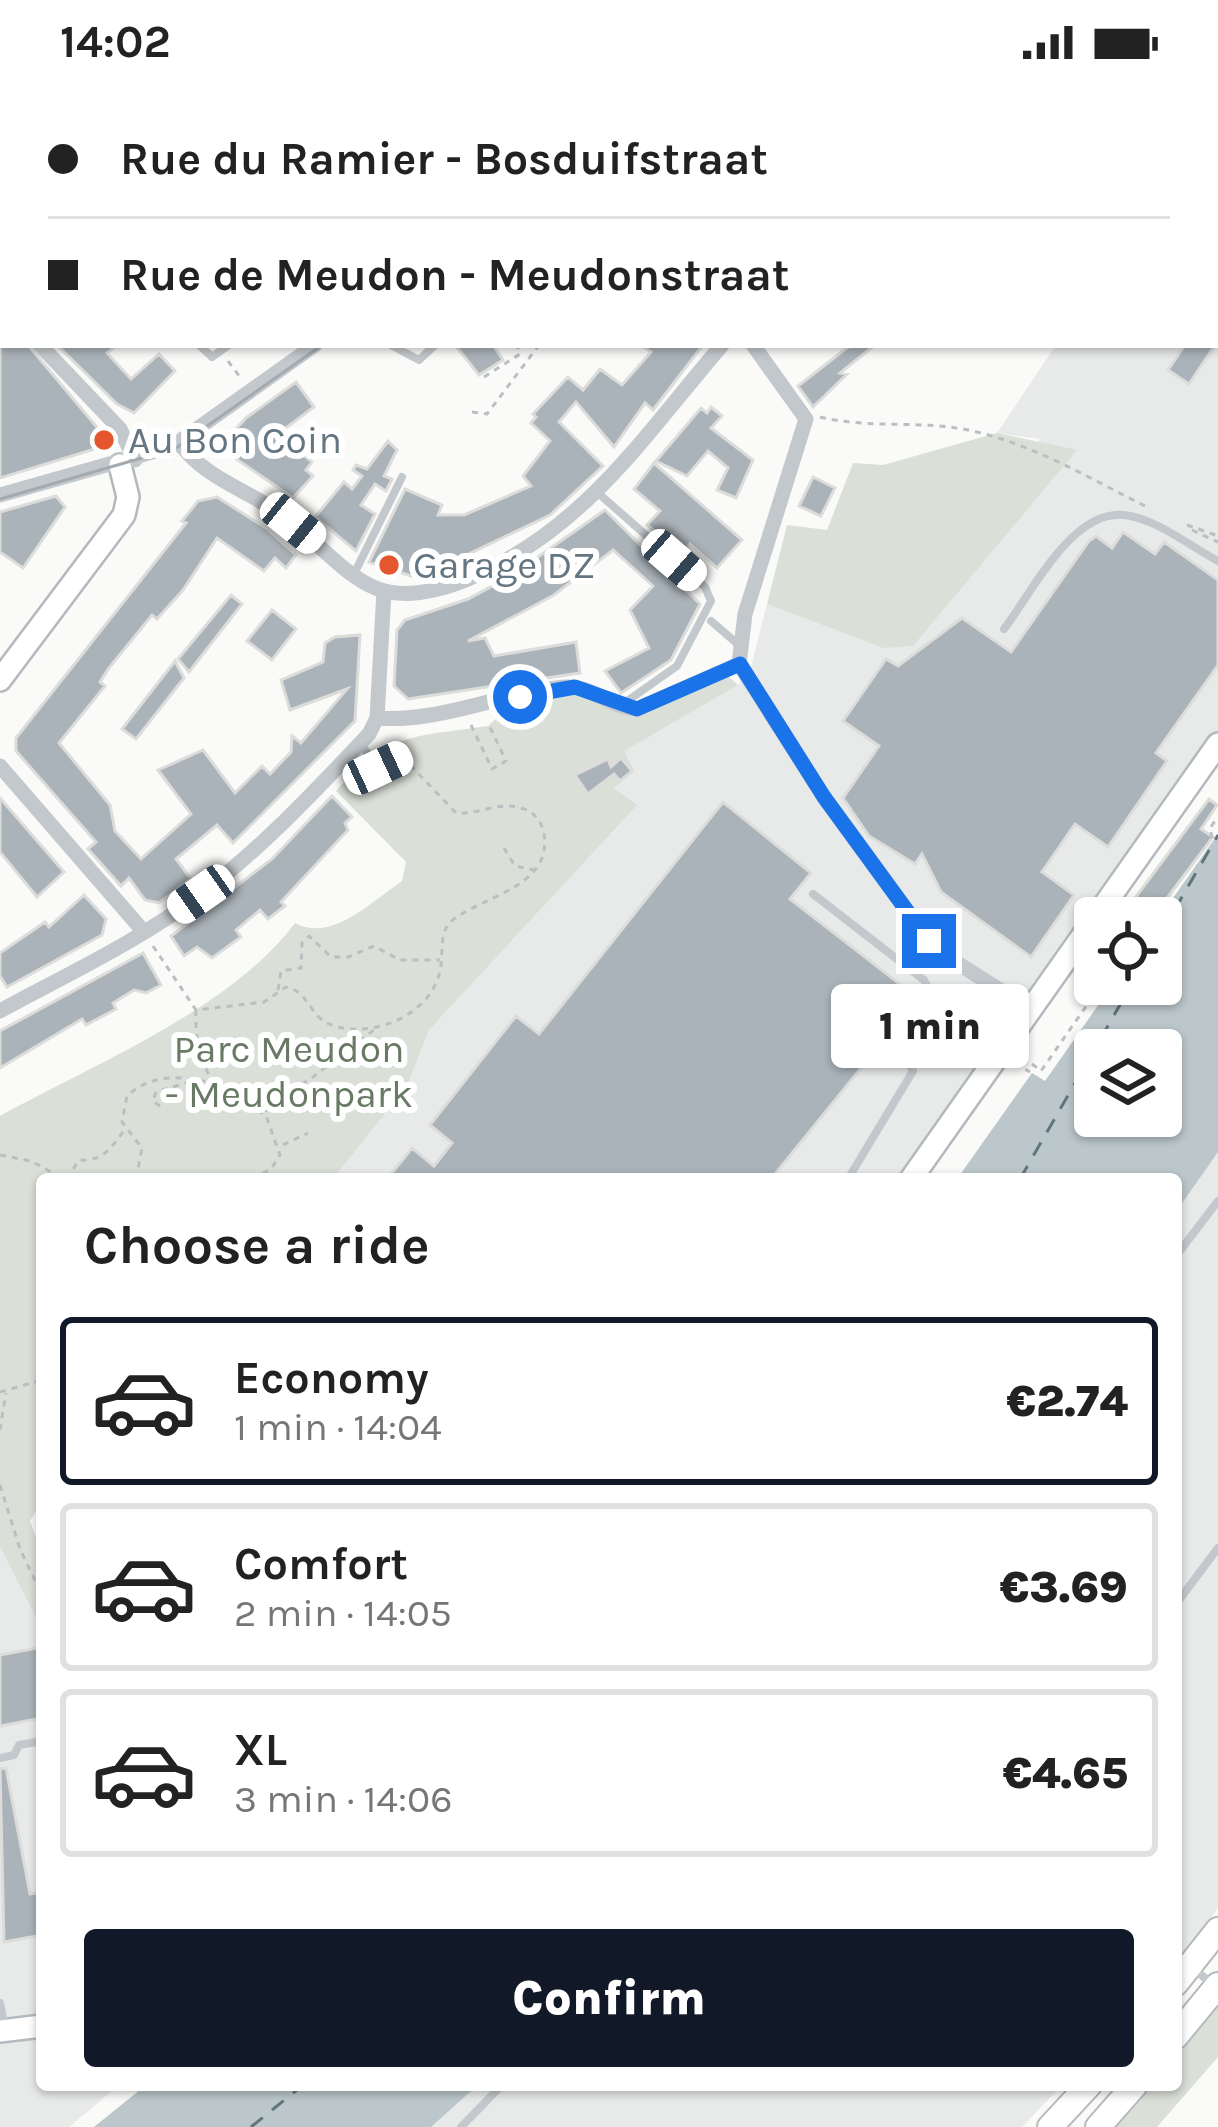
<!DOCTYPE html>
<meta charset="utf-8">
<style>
:root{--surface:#fff;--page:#f6f6f6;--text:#222;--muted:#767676;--line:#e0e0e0;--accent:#111827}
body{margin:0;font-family:Karla,sans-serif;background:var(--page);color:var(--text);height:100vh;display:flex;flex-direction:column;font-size:45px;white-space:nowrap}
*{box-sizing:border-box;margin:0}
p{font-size:39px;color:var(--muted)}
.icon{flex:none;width:66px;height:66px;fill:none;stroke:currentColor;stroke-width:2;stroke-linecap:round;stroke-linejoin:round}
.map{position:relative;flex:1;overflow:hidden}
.drawer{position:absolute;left:36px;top:1089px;width:1146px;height:918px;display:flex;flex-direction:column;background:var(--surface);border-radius:12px;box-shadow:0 3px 9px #0004}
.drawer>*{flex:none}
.hud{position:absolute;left:0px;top:0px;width:1218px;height:264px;box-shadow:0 3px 9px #0004;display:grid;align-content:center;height:264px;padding:0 48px;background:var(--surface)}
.fabs{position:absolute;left:1074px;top:813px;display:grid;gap:24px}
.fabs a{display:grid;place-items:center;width:108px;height:108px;border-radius:12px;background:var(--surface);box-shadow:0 3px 9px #0004;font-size:60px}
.end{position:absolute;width:54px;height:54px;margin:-27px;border:15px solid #1a73e8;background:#fff;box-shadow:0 0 0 6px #fff}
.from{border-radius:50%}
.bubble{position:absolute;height:84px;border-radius:12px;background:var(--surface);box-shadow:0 3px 9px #0004;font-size:39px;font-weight:800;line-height:84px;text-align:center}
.car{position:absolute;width:36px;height:72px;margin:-36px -18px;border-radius:15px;box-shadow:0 0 9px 3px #0007;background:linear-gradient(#fff 24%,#345 0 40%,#fff 0 76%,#345 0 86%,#fff 0)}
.hud b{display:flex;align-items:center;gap:42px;height:114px;font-size:45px}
.hud b+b{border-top:3px solid var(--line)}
.hud i{width:30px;height:30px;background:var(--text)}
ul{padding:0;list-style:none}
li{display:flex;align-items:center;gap:36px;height:168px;margin:0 24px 18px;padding:0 24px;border:6px solid var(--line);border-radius:12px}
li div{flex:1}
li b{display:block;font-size:45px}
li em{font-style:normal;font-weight:800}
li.on{border-color:var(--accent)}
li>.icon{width:108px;height:108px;stroke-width:1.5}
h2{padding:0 48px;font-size:54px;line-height:144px}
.primary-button{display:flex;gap:24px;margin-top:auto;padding:24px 48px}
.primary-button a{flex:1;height:138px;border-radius:12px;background:var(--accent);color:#fff;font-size:48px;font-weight:800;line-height:138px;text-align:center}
.status{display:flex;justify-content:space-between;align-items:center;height:84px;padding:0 60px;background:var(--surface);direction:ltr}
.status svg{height:33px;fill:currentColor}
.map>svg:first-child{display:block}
.built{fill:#e8e9e9}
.green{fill:#dadfd7}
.water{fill:#bbc7cb;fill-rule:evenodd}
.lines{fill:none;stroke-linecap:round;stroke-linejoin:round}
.ferry{stroke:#60757c;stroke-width:3;stroke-dasharray:15 12;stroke-linecap:butt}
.building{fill:#aab3b9;stroke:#dcdcda;stroke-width:3}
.secondary-casing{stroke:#b3babf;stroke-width:26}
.primary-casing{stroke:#b5babe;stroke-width:28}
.path{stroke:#bbbfc2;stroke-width:3;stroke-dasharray:6 6;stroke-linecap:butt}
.lane{stroke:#c3c8cc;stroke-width:8}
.street{stroke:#c3c8cc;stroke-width:15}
.secondary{stroke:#fff;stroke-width:21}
.primary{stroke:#fff;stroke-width:24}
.tram{stroke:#a2aab0;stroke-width:3}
.route{stroke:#1a73e8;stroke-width:15}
.poi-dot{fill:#e4572e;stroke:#fff;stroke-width:4.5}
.labels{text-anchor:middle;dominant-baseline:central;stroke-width:12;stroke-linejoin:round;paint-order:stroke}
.poi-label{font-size:39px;fill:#657683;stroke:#fff;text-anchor:start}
.park-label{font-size:39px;fill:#687a64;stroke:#fff}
</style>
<div class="status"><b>14:02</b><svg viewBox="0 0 49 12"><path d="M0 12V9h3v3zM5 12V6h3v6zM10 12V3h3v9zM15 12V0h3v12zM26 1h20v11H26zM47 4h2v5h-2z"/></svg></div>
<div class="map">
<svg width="1218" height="2043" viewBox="0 0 1218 2043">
<rect width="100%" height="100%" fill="#fafaf8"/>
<path class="built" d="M1094 0H1218V648L900 1095H333L407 1002 429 946 636 721 613 703 623 667 738 601 750 587 767 520 883 564 1040 355 997 349 1056 261H1215V3Z
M1218 1068V1824L1176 1880V1128Z
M0 1463 42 1545V2001H119L69 2043H0Z
M478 2001H1062L1022 2043H431Z"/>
<path class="green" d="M997 349 1077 366 913 562 883 564 767 520 787 441 827 446 853 379 883 381Z
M728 592 738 601 624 667 634 687 614 704 637 721 429 946 407 1002 333 1095H42V1417L30 1437 42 1470V1545L0 1463V1032C94 980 231 925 295 839 332 859 372 817 402 797L406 778 336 707C389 648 413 653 488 642L498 633 556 613 578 610 622 627Z
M1218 1921V1973L1157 2043H1112L1150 2001H1176V1971Z"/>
<path class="water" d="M1218 750V1068L1176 1128V1095H957L1032 989 1045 997 1113 900H1161L1159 834ZM1095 966H1161V1032H1095Z
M146 2001H478L431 2043H94Z"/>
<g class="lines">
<path class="ferry" d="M1161 849 1218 751
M1020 1095 1132 900
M251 2043 303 2001"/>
</g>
<path class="building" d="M0 261H28L111 360 0 394Z
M57 261H117L107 269 131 295 159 270 175 287 134 329 117 320Z
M455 261H493L503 276 479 291Z
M641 261H703L653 326 645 319 614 363 576 318 559 338 603 382 550 431 433 487 411 492 369 478 405 405 442 421 438 431H464L531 402 523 392 550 357 531 339 536 333 533 330 568 293 583 306 600 285 622 301 651 268Z
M875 261 840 289 847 290 813 323 798 302 848 263Z
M1185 261H1215L1189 300 1168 286Z
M296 298 314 323 283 346 310 369 306 373 312 378 306 386 313 392 293 414 219 363 246 334Z
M711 323 722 332 711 344 753 376 736 414 717 406 728 384 708 367 687 392 656 377 701 324 707 329Z
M388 357 397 366 384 392 392 395 386 407 375 400 361 421 375 430 356 467 315 433 344 398 352 405 362 392 353 386 356 381 367 385Z
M654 379 742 456 717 484 690 460 682 468 647 441 660 427 634 405Z
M813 393 835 404 821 432 799 422Z
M56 412 65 423 23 484 0 468V428Z
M217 413 266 444 296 471 286 484 275 474 264 487 217 454 183 506 157 535 152 531 109 584 100 598 105 602 59 659 110 721 115 747 141 775 191 730 158 686 203 666 235 709 262 682 270 690 291 668 292 652 301 659 347 605 290 626 281 596 323 578 325 559 335 553 360 551 355 637 233 759 217 741 176 775 191 795 159 819 145 816 129 794 121 802 88 765 96 758 16 667V654L186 439 182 437 198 417Z
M605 426 700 520 671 576 621 609 605 587 649 564 630 526 653 502 613 466 554 511 468 557 485 554 494 572 576 558 580 589 408 615 394 602 397 546 405 536 468 515 511 492Z
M1123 448 1155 470 1164 458 1218 496V581L1156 669 1167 677 1108 763 1075 740 1042 788 1074 811 1031 873 941 808 922 770 915 780 869 752 843 714 879 662 843 637 886 575 898 582 962 534 1011 568 1089 457 1096 452 1112 464Z
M231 511 242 520 189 588 178 575Z
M272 526 296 545 272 576 247 557Z
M175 577 184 594 136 655 122 645Z
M621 674 632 687 620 697 614 690 588 710 575 691 608 675 611 683Z
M332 712 352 733 345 739 348 746 281 818 285 822 268 835 260 826 236 846 241 853 212 874 197 863 184 872 171 852 272 775Z
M0 714 64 788 37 813 0 768Z
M1209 715 1217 721 1201 745 1213 753 1152 834H1120Z
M723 718 811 789 790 815 918 914 771 1095H387L412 1064 434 1082 452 1059 430 1041 516 932 539 950Z
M84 811 106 835 102 851 7 903 0 892V869L45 838 49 843Z
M143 869 161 901 146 909 134 906 113 919 116 925 86 941 82 935 0 984V947Z
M42 1563V1634L0 1642V1571Z
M6 1684 30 1810 42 1808V1851L4 1858 0 1685Z"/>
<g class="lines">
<g class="secondary-casing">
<path id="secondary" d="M0 596 124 431 128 413 120 381
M911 1095 1218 660
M0 1947 42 1942"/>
</g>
<g class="primary-casing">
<path id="primary" d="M1176 1899 1218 1846
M1176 1952 1218 1901
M1050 2043 1089 2001
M1098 2043 1135 2001"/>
</g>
<path class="path" d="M478 0 482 3
M657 0 659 3
M753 3 754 0
M228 277 240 293
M484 293 520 270 517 261
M472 328 487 330 539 261
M820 333C869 345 919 336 968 346 1031 359 1089 394 1147 423
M1187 441 1218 452
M1192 446 1218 458
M471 641 492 685 506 677 488 639
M1212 754 1210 744 1218 733
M504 764 515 782 534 786
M153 862 196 926 264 918 286 903C308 907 309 930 327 939 366 957 425 934 438 894 445 875 438 858 448 840 478 812 553 805 544 750 542 737 533 727 521 724 499 717 478 731 456 729L412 683
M278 906 281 887 301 884 302 859 309 852 331 873H348L374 862 400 876H440
M196 926C193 971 212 1021 263 1029
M1015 979 1030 988
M1032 980 1041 987 1094 911
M160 1022 153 1017 156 1008 195 996
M283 1061 308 1049
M0 1071 31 1077 64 1095
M67 1095 79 1076C103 1078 112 1063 125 1045
M136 1095 142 1064 122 1038 127 1012C153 988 185 992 216 1000
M252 1095 271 1085 280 1071 265 1029 271 1015 309 996 379 942
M0 1308 42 1296
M0 1346 6 1309
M0 1401 20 1465 42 1511"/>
<path class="lane" d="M1005 0 1013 3
M769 3 771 0
M199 261 212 273 229 261
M391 261 419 276 435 261
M598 409 705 503 711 517 677 582 623 620
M354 490 402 393
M711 537 740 562
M1004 545C1032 509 1071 426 1124 431 1155 434 1190 462 1218 477
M361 660 378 684 403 672
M813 810 924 896C940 923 913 943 900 965L913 987 848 1095
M1176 1172 1218 1117
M1176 1520 1218 1464
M0 1674 14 1671 19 1661 42 1657
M1176 1871 1215 1902
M0 1919 5 1945
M461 2043 502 2001"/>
<path class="street" d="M636 0 639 3
M137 3 140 0
M360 3 363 0
M593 3 595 0
M904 3 906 0
M0 159 3 156
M0 221 3 225
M40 261 120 345 135 376
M753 261 806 335 745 530 739 580 824 713 935 865 1030 925
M179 358C203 395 256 409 291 437 317 458 346 493 378 505 406 515 441 506 468 495 584 446 643 353 722 261
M0 411 173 362 315 261
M377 634C442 639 502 608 565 603 593 601 610 624 637 625L739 580
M0 682 144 848
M0 927C68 890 139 857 201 810 263 763 316 706 369 650L377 634 384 507"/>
<use href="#secondary" class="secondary"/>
<use href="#primary" class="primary"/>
<path class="tram" d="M589 3 591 0
M0 415 176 364 322 261"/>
</g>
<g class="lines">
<path class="route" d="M520 613 575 603 637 625 740 580 824 713 929 857"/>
</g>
<g class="poi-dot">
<circle cx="104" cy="356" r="12"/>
<circle cx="389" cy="481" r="12"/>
</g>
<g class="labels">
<g class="poi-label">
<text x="128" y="356">Au Bon Coin</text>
<text x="413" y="481">Garage DZ</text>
</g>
<g class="park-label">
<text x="289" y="965">Parc Meudon<tspan x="289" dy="45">- Meudonpark</tspan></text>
</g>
</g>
</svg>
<div class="fabs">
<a><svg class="icon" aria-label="locate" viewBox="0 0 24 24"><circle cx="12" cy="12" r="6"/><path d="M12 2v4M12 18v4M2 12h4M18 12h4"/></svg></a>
<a><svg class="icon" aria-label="layers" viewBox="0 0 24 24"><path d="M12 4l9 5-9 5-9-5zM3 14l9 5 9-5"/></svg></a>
</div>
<i class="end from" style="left:520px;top:613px"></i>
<i class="end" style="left:929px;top:857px"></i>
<div class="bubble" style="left:831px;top:900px;width:198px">1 min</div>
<i class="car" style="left:293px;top:439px;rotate:129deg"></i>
<i class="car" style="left:674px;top:476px;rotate:131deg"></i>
<i class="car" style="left:378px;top:684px;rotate:65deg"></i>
<i class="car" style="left:201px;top:810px;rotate:235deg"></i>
<div class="hud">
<b><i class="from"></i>Rue du Ramier - Bosduifstraat</b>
<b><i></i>Rue de Meudon - Meudonstraat</b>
</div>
<section class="drawer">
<h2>Choose a ride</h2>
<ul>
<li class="on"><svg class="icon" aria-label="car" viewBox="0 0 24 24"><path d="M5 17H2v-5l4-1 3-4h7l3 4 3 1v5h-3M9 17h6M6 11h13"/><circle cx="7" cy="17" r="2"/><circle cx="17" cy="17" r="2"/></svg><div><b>Economy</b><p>1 min · 14:04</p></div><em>€2.74</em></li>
<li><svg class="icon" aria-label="car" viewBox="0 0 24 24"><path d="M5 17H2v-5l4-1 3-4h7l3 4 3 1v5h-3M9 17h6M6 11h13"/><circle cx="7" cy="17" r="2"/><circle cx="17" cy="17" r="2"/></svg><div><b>Comfort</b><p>2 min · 14:05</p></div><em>€3.69</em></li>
<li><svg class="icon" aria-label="car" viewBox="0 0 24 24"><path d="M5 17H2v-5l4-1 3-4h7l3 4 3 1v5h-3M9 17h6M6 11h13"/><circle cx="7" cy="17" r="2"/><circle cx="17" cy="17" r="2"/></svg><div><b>XL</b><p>3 min · 14:06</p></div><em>€4.65</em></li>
</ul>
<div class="primary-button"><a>Confirm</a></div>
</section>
</div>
